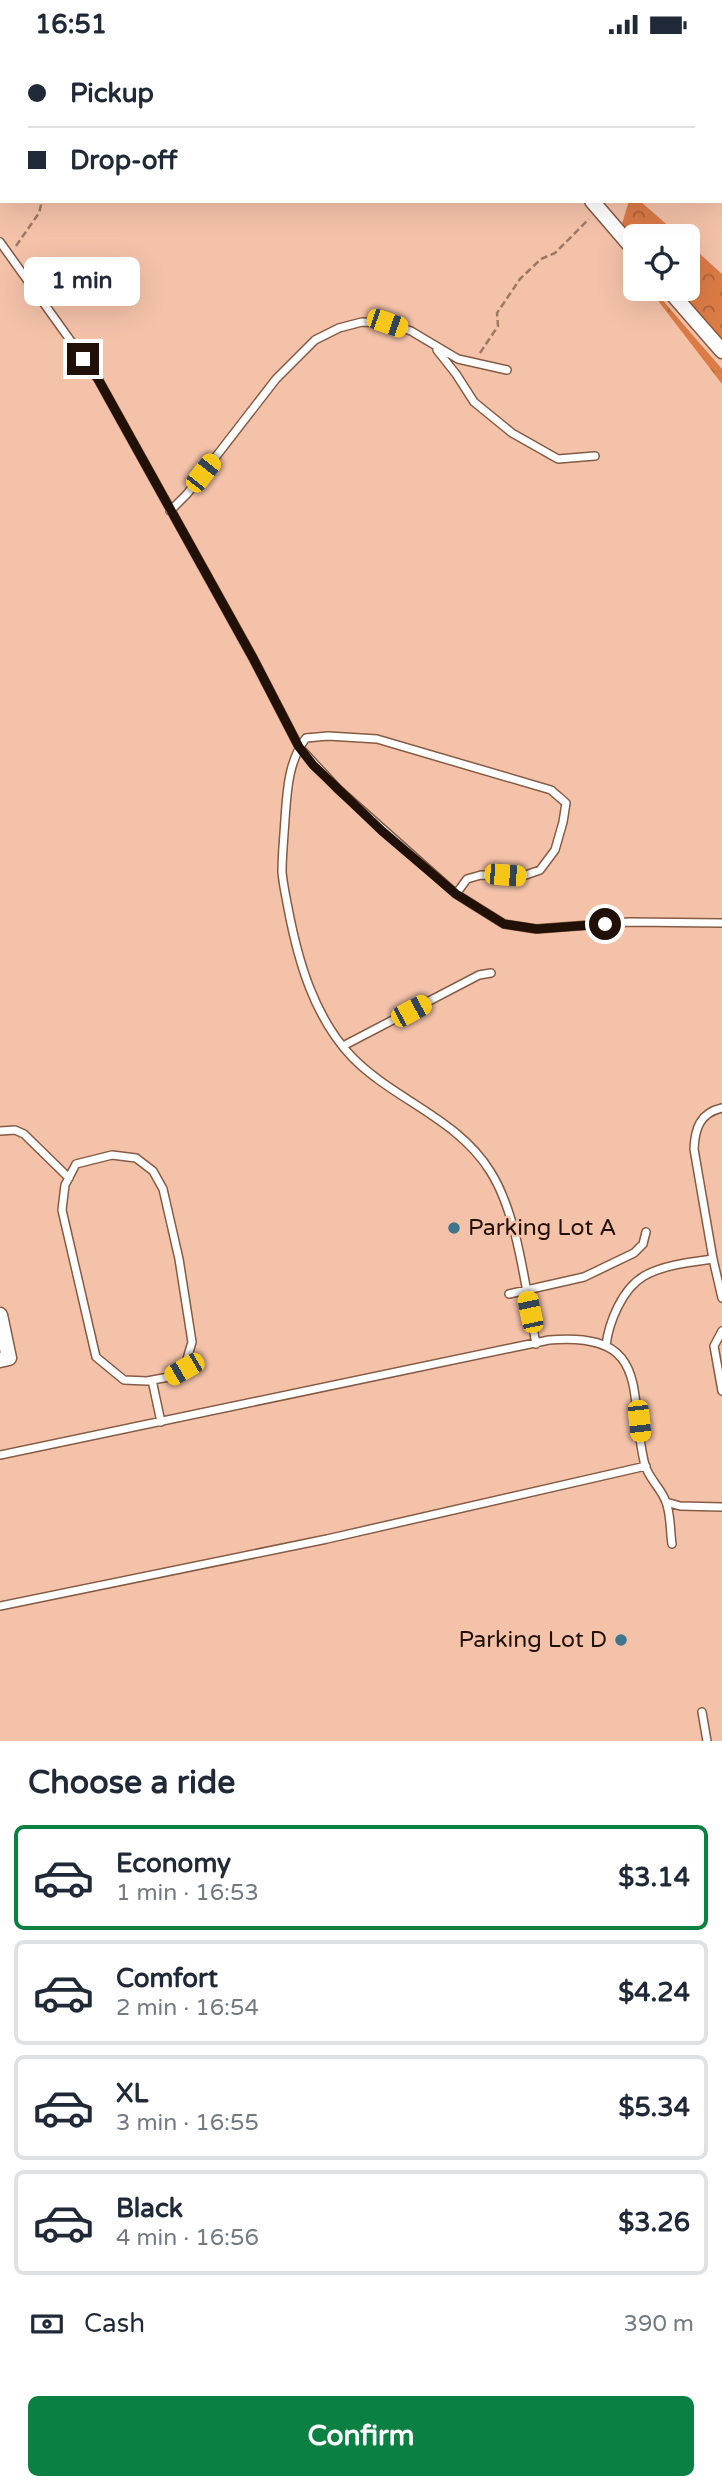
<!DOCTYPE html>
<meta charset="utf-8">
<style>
:root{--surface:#fff;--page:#f6f6f7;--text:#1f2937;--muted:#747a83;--line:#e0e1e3;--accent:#0b8043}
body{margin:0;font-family:"Varela Round",sans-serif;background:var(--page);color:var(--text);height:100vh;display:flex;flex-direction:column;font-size:26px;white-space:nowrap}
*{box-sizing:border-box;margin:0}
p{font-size:23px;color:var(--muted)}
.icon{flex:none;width:38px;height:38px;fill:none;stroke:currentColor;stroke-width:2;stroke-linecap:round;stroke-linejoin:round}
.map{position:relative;height:1692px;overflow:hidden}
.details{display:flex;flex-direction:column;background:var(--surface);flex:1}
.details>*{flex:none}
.banner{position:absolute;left:0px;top:0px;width:723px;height:154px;box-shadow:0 7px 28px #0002;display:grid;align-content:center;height:154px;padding:0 28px;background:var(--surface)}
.controls{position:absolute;left:623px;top:175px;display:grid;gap:14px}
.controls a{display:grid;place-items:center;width:77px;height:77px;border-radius:10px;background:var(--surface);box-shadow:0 7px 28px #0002;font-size:35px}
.end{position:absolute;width:32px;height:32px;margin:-16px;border:9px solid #211007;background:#fff;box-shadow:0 0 0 4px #fff}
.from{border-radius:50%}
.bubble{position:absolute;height:49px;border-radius:10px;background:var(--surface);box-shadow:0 7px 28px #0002;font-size:23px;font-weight:800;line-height:49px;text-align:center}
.car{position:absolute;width:21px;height:42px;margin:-21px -10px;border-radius:9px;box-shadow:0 0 5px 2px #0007;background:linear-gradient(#f5c518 24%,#345 0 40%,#f5c518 0 76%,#345 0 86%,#f5c518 0)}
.banner b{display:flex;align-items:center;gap:24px;height:66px;font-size:26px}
.banner b+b{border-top:2px solid var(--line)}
.banner i{width:18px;height:18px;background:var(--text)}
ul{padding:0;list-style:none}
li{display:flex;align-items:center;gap:21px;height:105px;margin:0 14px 10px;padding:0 14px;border:4px solid var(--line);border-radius:10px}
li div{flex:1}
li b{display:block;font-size:26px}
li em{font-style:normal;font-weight:800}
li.active{border-color:var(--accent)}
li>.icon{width:63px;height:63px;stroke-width:1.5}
h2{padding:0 28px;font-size:32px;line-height:84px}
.pay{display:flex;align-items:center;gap:18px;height:77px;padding:0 28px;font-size:26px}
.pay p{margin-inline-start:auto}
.cta{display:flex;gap:14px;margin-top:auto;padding:14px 28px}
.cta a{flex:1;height:80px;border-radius:10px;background:var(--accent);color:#fff;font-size:28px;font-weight:800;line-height:80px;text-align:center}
.status{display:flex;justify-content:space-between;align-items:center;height:49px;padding:0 35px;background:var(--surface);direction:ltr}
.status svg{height:19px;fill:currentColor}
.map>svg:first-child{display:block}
.forest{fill:url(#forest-crowns)}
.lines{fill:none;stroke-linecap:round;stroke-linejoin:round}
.canal{stroke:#7f7c21;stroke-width:14}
.service-casing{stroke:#865b44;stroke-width:10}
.minor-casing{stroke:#865b44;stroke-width:17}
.path{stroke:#9d7866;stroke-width:2.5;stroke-dasharray:7 3.5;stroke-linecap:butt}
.service{stroke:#fff;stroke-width:7}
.minor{stroke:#fff;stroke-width:14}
.rail{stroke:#6c4f41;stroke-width:4.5;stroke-dasharray:10 5;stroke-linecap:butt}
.route{stroke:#211007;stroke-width:9}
.poi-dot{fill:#3b758e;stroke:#f4c2a9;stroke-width:2.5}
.labels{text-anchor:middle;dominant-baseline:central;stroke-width:5;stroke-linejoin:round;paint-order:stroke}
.poi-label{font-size:23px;fill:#211007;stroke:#f4c2a9;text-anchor:start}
</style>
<div class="status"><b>16:51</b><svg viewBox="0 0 49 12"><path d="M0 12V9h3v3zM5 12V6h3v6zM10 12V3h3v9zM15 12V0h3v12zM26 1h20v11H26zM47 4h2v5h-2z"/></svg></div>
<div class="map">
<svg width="722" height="1692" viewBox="0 0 722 1692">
<defs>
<pattern id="forest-crowns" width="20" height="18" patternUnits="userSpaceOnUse" patternTransform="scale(1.75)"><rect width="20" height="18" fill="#db7b46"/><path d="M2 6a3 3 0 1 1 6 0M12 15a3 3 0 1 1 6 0" fill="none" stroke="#b16338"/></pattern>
</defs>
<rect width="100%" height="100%" fill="#f4c2a9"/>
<path class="forest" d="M629 152H640L680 187H635V194L621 178Z
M688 194 722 225V292L676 240H688Z
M649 240H653L722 320V335Z"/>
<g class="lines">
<path class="canal" d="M599 0 601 2
M721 116 722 117"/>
<g class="service-casing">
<path id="service" d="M0 193 98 330 253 609 299 698 338 740 456 845 504 875 536 880 629 873 722 874
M437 301 456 325 474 353 512 384 558 410 595 407
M170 462 187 445 276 330 315 291 339 279 362 273 387 274 411 282 458 310 507 321
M456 845 467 830 481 826 523 827 540 821 555 801 563 773 566 754 551 741 377 690 328 687 306 689C288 712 287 743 285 770 284 788 282 805 282 823 283 835 286 848 288 859 298 912 314 968 352 1008 394 1051 457 1069 490 1122 518 1165 526 1243 536 1295
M343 997 479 926 491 924
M722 1059C700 1064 695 1079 694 1100L713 1210 722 1249
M0 1082 15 1081 24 1085 69 1129
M112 1106 136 1109 153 1122 163 1140 179 1210 192 1293 184 1320 169 1328 147 1332 124 1331 96 1308 62 1161 65 1136 76 1115Z
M509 1245 584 1228 634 1204 643 1195 646 1183
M722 1282 714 1297 722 1342
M606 1296C609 1273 622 1240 644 1227 663 1216 691 1213 713 1210
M152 1331 161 1373
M0 1406 549 1291C655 1282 627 1348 645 1416 649 1430 661 1439 666 1453 671 1466 670 1482 672 1495
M666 1453 680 1457 722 1458
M0 1557 327 1490 646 1417
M702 1663 707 1692"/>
</g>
<g class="minor-casing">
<path id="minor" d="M450 0 452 2
M592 152 635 202
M668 240 722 302
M0 1266 9 1309 0 1311"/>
</g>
<path class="path" d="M627 0 629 2
M721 95 722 96
M0 108 2 109
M16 197 39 164 42 152
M480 304 498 277 497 264 520 230 541 210 555 204 589 170"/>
<use href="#service" class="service"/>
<use href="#minor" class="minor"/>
<path class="rail" d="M568 0 570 2
M721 145H722"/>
</g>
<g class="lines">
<path class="route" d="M83 310 98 330 253 609 299 698 313 716 382 782 456 845 504 875 537 880 605 875"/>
</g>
<g class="poi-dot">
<circle cx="454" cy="1179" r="7"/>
<circle cx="621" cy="1591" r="7"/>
</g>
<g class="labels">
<g class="poi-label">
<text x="468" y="1179">Parking Lot A</text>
<text x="607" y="1591" text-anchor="end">Parking Lot D</text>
</g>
</g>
</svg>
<div class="controls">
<a><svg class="icon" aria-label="locate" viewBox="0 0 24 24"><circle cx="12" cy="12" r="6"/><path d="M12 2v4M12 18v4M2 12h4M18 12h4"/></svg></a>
</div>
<i class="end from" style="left:605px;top:875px"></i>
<i class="end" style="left:83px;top:310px"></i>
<div class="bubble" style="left:24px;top:208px;width:116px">1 min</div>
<i class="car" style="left:387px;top:274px;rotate:109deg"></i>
<i class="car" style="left:203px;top:424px;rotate:38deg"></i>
<i class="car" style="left:505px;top:826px;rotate:94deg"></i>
<i class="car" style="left:411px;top:962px;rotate:62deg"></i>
<i class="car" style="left:530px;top:1263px;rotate:348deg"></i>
<i class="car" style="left:184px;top:1320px;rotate:240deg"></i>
<i class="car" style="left:639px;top:1372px;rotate:174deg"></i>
<div class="banner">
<b><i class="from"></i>Pickup</b>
<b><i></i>Drop-off</b>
</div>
</div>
<section class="details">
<h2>Choose a ride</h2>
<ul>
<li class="active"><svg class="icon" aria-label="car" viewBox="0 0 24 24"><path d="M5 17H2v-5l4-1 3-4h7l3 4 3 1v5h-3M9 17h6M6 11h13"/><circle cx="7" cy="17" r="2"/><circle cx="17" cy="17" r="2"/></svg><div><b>Economy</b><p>1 min · 16:53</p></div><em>$3.14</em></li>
<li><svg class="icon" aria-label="car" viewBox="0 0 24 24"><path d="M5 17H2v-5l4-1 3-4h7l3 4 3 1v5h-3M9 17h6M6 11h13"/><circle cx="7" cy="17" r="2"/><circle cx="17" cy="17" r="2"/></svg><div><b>Comfort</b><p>2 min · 16:54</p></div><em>$4.24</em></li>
<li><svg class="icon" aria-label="car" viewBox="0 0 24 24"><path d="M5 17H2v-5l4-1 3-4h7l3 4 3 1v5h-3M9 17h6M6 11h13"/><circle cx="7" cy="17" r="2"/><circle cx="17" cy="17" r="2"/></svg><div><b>XL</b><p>3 min · 16:55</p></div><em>$5.34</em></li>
<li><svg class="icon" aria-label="car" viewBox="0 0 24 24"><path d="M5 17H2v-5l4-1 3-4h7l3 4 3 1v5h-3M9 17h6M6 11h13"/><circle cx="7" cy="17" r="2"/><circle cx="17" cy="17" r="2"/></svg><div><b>Black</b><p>4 min · 16:56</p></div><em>$3.26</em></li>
</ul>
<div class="pay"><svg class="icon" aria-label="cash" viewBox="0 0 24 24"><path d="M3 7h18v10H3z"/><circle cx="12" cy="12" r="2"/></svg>Cash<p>390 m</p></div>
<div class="cta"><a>Confirm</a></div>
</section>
